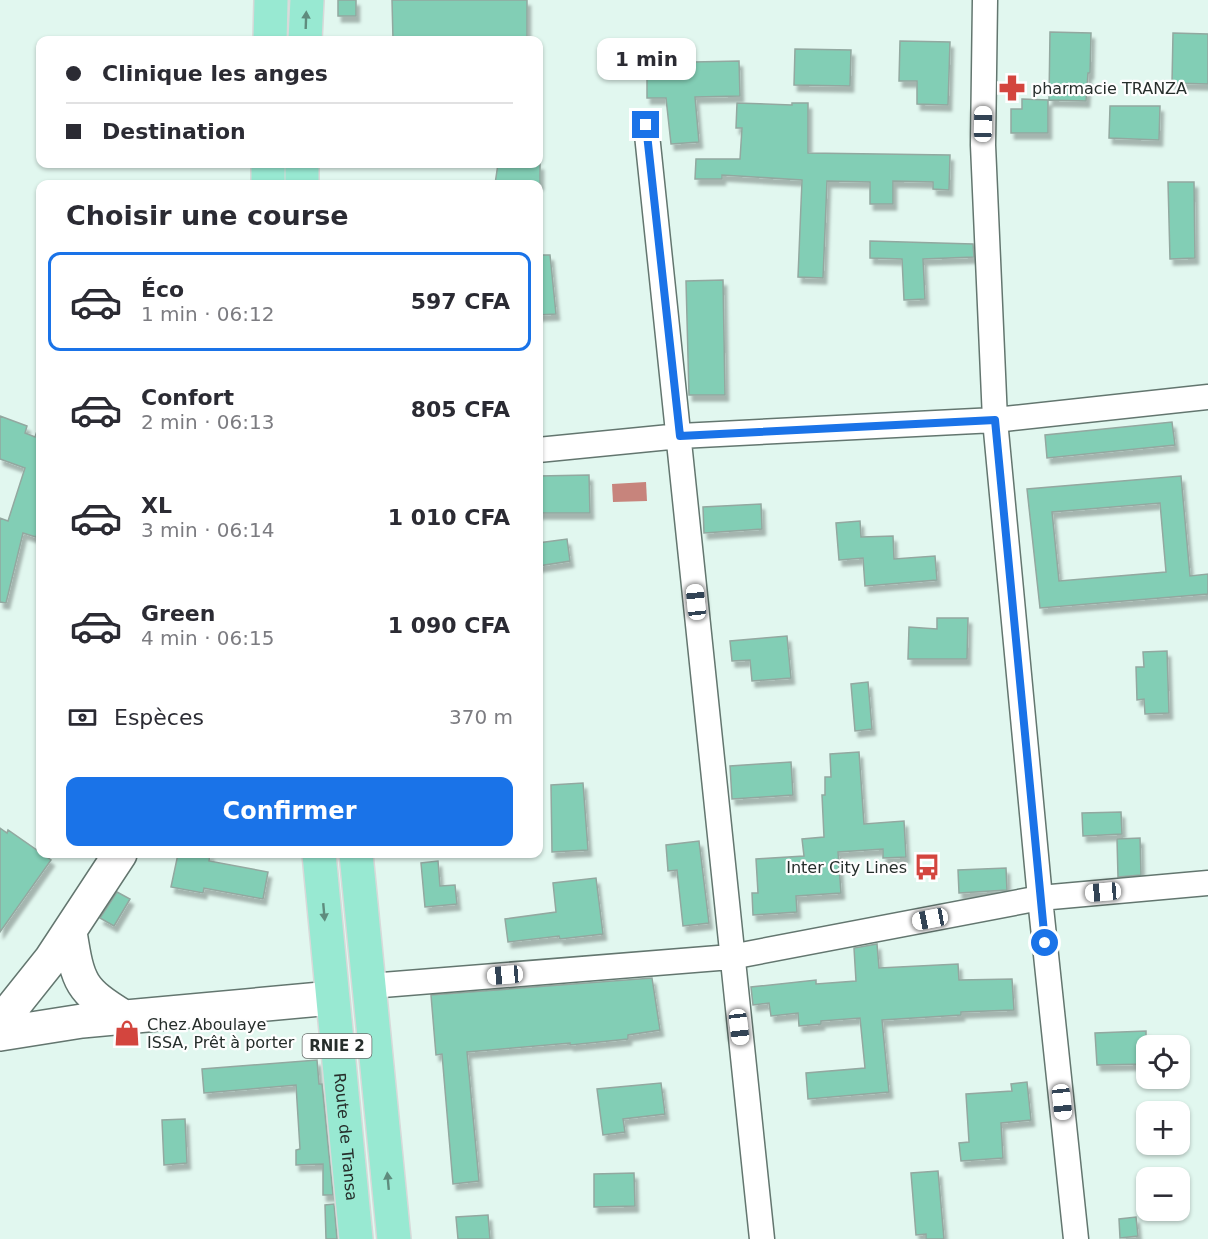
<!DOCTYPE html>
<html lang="fr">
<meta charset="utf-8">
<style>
:root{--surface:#fff;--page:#f7f7f7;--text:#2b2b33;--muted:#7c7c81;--line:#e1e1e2;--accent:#1a73e8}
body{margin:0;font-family:"DejaVu Sans",sans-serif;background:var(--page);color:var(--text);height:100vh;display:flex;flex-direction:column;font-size:22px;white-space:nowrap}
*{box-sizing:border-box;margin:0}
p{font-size:20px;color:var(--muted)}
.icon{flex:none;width:33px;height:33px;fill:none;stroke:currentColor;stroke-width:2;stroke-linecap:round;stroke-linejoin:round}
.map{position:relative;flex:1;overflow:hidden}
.sheet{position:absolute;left:36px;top:180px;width:507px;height:678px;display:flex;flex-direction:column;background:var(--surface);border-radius:12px;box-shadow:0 2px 4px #0004}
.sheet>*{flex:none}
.top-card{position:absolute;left:36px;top:36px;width:507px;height:132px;border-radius:12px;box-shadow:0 2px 4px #0004;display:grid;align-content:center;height:132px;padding:0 30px;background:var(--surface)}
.buttons{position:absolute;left:1136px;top:1035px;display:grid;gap:12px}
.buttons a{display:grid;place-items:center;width:54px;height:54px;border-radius:12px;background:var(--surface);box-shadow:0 2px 4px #0004;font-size:30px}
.end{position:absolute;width:27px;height:27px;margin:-14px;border:8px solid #1a73e8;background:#fff;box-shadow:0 0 0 3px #fff}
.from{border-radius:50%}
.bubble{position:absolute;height:42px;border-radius:12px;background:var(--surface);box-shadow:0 2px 4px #0004;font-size:20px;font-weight:700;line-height:42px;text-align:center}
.car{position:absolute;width:18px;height:36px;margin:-18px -9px;border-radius:8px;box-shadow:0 0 4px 2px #0007;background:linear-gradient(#fff 24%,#345 0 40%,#fff 0 76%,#345 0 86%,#fff 0)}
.top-card b{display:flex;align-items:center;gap:21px;height:57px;font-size:22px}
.top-card b+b{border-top:2px solid var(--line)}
.top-card i{width:15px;height:15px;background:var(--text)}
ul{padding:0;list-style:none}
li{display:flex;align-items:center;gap:18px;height:99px;margin:0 12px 9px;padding:0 18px;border:3px solid transparent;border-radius:12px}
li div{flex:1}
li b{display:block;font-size:22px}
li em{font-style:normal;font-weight:700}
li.selected{border-color:var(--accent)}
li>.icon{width:54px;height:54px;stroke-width:1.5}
h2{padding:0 30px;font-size:27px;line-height:72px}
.pay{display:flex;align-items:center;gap:15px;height:66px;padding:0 30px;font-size:22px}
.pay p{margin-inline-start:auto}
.action{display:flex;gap:12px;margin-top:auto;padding:12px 30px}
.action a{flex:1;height:69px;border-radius:12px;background:var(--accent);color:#fff;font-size:24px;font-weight:700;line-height:69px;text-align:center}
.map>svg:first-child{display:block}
.water{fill:#c7847c}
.building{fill:#82ceb5;stroke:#93a8a0;stroke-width:1.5;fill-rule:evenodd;filter:url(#shadow)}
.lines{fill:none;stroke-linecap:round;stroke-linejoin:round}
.street-casing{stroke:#63766f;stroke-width:27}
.secondary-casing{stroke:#63766f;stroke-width:36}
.primary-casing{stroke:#d8d9d9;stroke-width:36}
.street{stroke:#fff;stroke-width:24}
.secondary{stroke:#fff;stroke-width:33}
.primary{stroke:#98e9d2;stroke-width:33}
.oneway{fill:#5f8c7e}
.route{stroke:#1a73e8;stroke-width:8}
.labels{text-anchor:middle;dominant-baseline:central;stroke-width:4.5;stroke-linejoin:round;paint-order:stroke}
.shield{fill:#fefefe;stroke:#676c6a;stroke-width:1.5}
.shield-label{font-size:15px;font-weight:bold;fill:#262e2b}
.poi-label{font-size:16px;fill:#262e2b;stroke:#fefefe;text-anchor:start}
.street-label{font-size:16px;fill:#262e2b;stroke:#fefefe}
</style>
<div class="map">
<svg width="1208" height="1239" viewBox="0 0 1208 1239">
<defs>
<filter id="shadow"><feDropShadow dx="3.5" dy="6" stdDeviation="1.5" flood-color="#0004"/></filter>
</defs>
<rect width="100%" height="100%" fill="#e1f7ef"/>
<path class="water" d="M646 482 647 501 613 502 612 484Z"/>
<path class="building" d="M338 0H356V16H338Z
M392 0H527V40H393Z
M1050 32 1091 33 1090 73H1088L1086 101 1049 100Z
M1173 33 1208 34V84L1172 83Z
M900 41 950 42 948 105 917 104V81H899Z
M795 49 851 50 850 86 794 85Z
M739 61 740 96 695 97 699 142 671 144 666 98H647V63Z
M1022 99 1048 100V133H1011V109H1022Z
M737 103 792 105V103H808V153L950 155 949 190 933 189V182L893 181V204H870V182L827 181 823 278 798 277 802 180 722 175V179H695L696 159H740L742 128H736Z
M1110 106H1160L1159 140 1109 138Z
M498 164H540V184H495Z
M1168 182H1194L1195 258 1170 259Z
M870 241 973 244 974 257 923 259 925 299 904 300 902 259 870 258Z
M538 255H550L556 314 538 315Z
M723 280 725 395H689L686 281Z
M0 416 27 426 25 433 35 437 37 431H40V523L36 537 23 533 6 603 0 602V518L8 521 25 468 0 459Z
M1172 422 1175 445 1047 458 1045 435Z
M589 475 590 513H538V476Z
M1181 476 1190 576 1208 574V594L1040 608 1027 489ZM1160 503 1166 572 1059 581 1052 512Z
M761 504 762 529 704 533 703 507Z
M860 521 861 537 893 536 894 559 935 556 937 580 865 586 863 558 839 560 836 523Z
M567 539 570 561 538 566V543Z
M937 618H968L967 659H908L909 627 937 629Z
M787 636 791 678 752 681 750 660 732 661 730 641Z
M1167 651 1169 713 1145 714 1144 699 1137 700 1136 667H1144L1143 652Z
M868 682 872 729 855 731 851 684Z
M859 752 864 824 904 821 906 857 883 858V849L838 852 841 893 796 896 797 912 753 915 752 893H758L756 859 804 856 802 839 824 837 822 795H825V777H831L830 754Z
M791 762 793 795 732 799 730 766Z
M583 783 588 850 552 852 551 785Z
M1121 812 1122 834 1083 836 1082 813Z
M0 828 7 833 8 830 51 860 0 932Z
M1140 838 1141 875 1118 877 1117 839Z
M699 841 709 923 683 926 677 870 668 871 666 845Z
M178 854H210L209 861 268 872 263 899 204 888 203 893 171 887Z
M438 861 440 886 455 885 457 904 425 907 421 863Z
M1006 868 1007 890 959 893 958 870Z
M596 878 603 934 560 939 559 936 508 942 505 919 556 912 553 883Z
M117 892 130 899 114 926 100 918Z
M877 944 879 968 958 964 959 980 1012 979 1014 1010 961 1012V1015L882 1020 889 1092 808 1099 806 1073 865 1068 860 1018 821 1021V1024L799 1026 798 1013 771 1016 769 1003 753 1005 751 987 816 980V984L856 981 854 948Z
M652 978 660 1030 628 1035V1039L570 1045V1043L467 1052 479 1181 453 1184 442 1054 436 1055 431 995Z
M1146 1031V1064L1097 1065 1095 1033Z
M317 1060 319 1084H322L333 1195H323V1164L296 1165V1150L300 1149 296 1085 204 1093 202 1069Z
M1027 1082 1031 1120 1001 1123 1003 1158 961 1161 959 1143 969 1142 966 1094 1012 1091 1011 1084Z
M661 1083 665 1114 623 1119 625 1132 603 1135 597 1089Z
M185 1119 187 1163 164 1165 162 1120Z
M938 1171 944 1239H926V1234L916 1235 911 1173Z
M634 1173 635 1206 594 1207V1174Z
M334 1204 337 1239H326L325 1205Z
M488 1215 490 1239H458L456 1217Z
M1136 1217 1138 1236 1120 1238 1119 1219Z"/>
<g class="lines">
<g class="street-casing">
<path id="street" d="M985 0 983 145 995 420 1040 898 1076 1239
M646 125C687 496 721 868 762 1239
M538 450 680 436 995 420 1208 397
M370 986 731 957 1040 898 1208 883"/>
</g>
<g class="secondary-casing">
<path id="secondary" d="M70 932C78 983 80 990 124 1017
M0 1023 51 959 120 854
M0 1034 82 1021 332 998"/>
</g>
<g class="primary-casing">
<g id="primary">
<path d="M270 40 271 0"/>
<path d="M305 40 307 0"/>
<path d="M268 164V184"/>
<path d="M302 184V164"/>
<path id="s1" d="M319 854 356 1239"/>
<path d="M356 854 394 1239"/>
</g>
</g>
<use href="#street" class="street"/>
<use href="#secondary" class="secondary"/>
<use href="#primary" class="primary"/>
</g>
<defs><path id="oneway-solid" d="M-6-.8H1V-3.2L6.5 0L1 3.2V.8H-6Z" transform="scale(1.5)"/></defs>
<g class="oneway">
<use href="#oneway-solid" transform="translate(306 20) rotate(-88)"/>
<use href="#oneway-solid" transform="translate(324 912) rotate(85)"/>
<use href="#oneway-solid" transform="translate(388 1181) rotate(-95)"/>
</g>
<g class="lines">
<path class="route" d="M646 125 680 436 995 420 1045 943"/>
</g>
<defs>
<g id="pharmacy-bare" transform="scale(2.07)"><path d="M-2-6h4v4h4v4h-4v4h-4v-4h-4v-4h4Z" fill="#d3453e" stroke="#fefefe" stroke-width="2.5" paint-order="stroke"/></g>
<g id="bus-bare" transform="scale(2.07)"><path d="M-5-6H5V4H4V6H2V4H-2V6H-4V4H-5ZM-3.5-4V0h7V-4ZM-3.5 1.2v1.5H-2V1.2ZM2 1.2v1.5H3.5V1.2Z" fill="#d3453e" stroke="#fefefe" stroke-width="2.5" paint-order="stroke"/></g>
<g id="shop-bare" transform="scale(2.07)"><path d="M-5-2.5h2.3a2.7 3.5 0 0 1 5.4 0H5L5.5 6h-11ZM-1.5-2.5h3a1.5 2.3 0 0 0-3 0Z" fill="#d3453e" stroke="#fefefe" stroke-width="2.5" paint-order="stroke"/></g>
</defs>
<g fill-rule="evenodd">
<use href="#pharmacy-bare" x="1012" y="88"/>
<use href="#bus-bare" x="927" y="867"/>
<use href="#shop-bare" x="127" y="1033"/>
</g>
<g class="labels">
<rect class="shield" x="302.5" y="1034" width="69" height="24" rx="4.5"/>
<g class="shield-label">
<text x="337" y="1046">RNIE 2</text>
</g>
<g class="poi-label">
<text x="1032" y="88">pharmacie TRANZA</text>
<text x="907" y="867" text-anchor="end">Inter City Lines</text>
<text x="147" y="1024">Chez Aboulaye<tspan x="147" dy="18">ISSA, Prêt à porter</tspan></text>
</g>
<g class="street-label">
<text stroke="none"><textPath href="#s1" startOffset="284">Route de Transa</textPath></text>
</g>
</g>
</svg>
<div class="buttons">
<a><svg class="icon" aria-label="locate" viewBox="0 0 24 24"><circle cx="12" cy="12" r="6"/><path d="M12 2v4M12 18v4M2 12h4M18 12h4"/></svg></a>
<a>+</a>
<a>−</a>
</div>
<i class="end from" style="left:1045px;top:943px"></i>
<i class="end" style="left:646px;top:125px"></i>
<div class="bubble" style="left:597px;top:38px;width:99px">1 min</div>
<i class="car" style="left:983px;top:124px;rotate:1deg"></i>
<i class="car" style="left:696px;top:602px;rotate:354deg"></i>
<i class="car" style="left:1103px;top:892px;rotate:265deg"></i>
<i class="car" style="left:930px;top:919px;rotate:259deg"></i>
<i class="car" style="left:505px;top:975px;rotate:265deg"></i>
<i class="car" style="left:739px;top:1027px;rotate:173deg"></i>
<i class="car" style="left:1062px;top:1102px;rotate:174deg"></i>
<div class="top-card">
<b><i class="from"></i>Clinique les anges</b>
<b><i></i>Destination</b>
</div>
<section class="sheet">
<h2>Choisir une course</h2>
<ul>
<li class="selected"><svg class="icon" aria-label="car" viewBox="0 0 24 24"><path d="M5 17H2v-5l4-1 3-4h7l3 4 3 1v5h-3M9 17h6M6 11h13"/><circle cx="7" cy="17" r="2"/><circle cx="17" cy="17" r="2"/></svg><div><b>Éco</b><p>1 min · 06:12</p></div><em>597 CFA</em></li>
<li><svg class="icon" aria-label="car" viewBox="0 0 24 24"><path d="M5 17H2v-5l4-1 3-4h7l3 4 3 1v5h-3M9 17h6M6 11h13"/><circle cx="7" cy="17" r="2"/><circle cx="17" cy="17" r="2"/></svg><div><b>Confort</b><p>2 min · 06:13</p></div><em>805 CFA</em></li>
<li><svg class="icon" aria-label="car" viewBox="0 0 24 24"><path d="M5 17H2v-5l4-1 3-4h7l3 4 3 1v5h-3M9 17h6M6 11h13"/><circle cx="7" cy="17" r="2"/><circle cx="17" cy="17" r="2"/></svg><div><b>XL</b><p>3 min · 06:14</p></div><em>1 010 CFA</em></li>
<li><svg class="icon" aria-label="car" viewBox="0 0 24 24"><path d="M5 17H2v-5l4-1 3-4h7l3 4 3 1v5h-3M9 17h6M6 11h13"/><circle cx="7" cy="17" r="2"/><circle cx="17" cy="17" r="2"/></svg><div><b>Green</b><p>4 min · 06:15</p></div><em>1 090 CFA</em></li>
</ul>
<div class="pay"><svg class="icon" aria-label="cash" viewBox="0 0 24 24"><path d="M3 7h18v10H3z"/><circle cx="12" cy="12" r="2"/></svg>Espèces<p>370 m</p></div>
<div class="action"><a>Confirmer</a></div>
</section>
</div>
